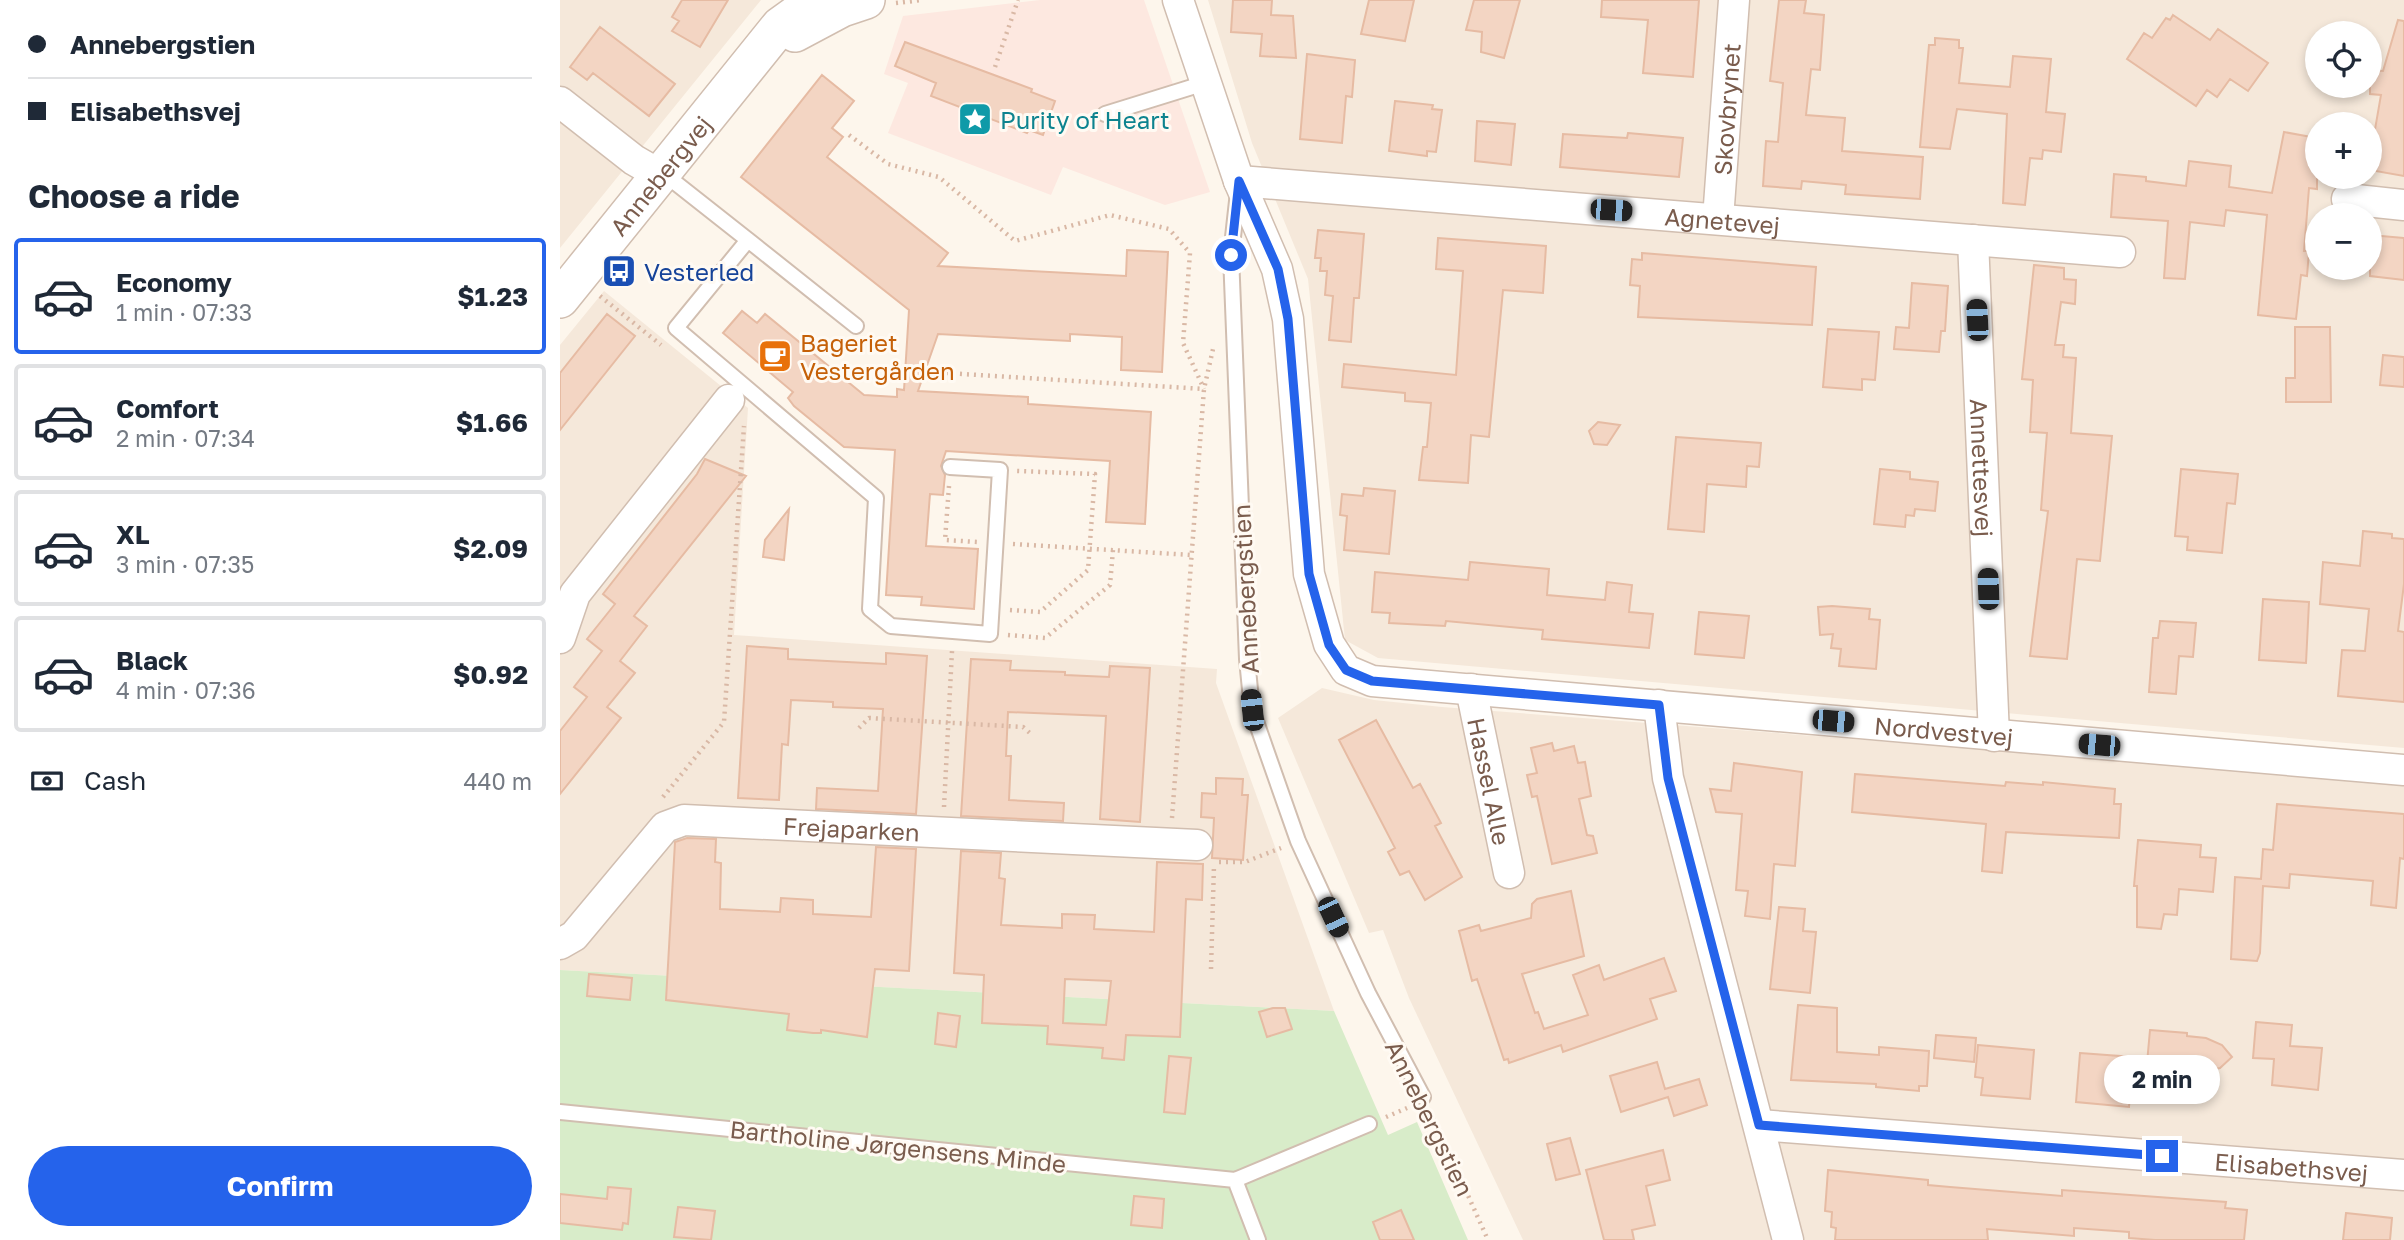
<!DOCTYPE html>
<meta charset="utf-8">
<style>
:root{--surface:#fff;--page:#f2f2f3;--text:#1f2937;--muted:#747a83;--line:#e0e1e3;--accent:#2563eb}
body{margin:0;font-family:"Golos Text",sans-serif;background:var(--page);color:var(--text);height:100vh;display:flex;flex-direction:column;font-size:26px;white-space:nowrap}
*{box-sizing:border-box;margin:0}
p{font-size:23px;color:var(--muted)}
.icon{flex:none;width:38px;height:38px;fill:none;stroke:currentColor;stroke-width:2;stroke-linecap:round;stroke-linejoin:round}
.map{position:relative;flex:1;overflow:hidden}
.details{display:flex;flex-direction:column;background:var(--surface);width:560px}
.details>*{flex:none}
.top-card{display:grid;align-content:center;height:154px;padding:0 28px;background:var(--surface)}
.tools{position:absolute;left:1745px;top:21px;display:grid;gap:14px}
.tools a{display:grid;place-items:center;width:77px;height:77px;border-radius:50%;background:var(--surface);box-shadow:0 4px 10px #0003;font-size:35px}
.end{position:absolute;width:32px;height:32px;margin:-16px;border:9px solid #2563eb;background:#fff;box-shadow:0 0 0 4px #fff}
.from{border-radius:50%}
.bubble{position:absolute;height:49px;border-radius:24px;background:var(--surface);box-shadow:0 4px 10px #0003;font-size:23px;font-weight:700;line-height:49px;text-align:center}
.car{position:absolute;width:21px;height:42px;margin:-21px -10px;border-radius:9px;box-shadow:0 0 5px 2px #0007;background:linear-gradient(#222 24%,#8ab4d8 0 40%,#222 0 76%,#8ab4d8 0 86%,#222 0)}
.top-card b{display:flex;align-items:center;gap:24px;height:66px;font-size:26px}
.top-card b+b{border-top:2px solid var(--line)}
.top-card i{width:18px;height:18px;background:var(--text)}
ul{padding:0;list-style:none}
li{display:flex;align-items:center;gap:21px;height:116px;margin:0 14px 10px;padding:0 14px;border:4px solid var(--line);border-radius:7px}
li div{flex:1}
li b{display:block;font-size:26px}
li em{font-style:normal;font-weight:700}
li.current{border-color:var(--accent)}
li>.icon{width:63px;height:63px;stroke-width:1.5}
h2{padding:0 28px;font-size:32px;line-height:84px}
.pay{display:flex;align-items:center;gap:18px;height:77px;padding:0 28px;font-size:26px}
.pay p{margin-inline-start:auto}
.cta{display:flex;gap:14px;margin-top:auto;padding:14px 28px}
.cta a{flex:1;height:80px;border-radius:42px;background:var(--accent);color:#fff;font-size:28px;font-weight:700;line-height:80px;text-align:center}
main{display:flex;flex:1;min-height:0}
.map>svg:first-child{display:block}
.residential{fill:#f5e8da;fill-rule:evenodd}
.commercial{fill:#fde8e0}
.green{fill:#d8ecc9}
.building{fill:#f3d5c3;stroke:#e6bba3;stroke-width:2;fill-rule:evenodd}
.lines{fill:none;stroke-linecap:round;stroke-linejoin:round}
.service-casing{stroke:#d1beb0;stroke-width:18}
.minor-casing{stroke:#d1beb0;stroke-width:33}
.tertiary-casing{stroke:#d1beb0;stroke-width:40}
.path{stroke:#d9b8a5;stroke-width:4.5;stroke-dasharray:2 5;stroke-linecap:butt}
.service{stroke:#fff;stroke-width:14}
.minor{stroke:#fff;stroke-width:30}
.tertiary{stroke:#fff;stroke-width:37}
.route{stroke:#2563eb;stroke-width:9}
.labels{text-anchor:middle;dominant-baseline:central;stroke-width:6;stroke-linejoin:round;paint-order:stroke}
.street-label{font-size:24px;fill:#7a5c4d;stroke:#fffaf3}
.culture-label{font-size:24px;fill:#0d838f;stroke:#fffaf3;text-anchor:start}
.transit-label{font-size:24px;fill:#164399;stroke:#fffaf3;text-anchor:start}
.food-label{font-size:24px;fill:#c56008;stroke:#fffaf3;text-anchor:start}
</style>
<main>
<section class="details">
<div class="top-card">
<b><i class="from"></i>Annebergstien</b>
<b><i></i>Elisabethsvej</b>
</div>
<h2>Choose a ride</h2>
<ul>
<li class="current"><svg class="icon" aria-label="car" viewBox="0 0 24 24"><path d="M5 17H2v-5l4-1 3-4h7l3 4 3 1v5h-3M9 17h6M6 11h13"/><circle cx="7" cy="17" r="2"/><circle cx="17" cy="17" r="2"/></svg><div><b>Economy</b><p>1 min · 07:33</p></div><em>$1.23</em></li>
<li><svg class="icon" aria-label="car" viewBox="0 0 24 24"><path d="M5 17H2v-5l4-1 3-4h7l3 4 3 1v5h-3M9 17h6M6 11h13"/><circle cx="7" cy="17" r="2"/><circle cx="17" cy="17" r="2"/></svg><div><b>Comfort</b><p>2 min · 07:34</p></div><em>$1.66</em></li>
<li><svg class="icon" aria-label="car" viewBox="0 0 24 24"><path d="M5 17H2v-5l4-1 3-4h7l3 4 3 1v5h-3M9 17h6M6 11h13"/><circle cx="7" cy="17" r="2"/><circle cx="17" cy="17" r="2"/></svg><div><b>XL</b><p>3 min · 07:35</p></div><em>$2.09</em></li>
<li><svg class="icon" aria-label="car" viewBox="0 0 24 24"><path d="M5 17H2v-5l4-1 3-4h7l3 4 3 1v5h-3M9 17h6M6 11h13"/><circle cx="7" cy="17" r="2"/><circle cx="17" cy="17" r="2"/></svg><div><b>Black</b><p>4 min · 07:36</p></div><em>$0.92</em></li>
</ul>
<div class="pay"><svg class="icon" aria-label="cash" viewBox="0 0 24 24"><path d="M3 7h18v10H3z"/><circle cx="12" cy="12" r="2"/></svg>Cash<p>440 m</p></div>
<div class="cta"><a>Confirm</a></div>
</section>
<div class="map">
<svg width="1844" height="1240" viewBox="0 0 1844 1240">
<rect width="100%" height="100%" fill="#fdf6ec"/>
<path class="residential" d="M0 0H201L0 248Z
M648 0H1844V748L818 658 785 640 748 279 692 143ZM1757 33H1810V86H1757ZM1757 124H1810V177H1757ZM1757 215H1810V268H1757Z
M44 291 188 408 174 635 657 669 656 683 774 1011 0 970V345Z
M762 688 814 700 882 707 1844 782V1240H963L849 998 823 930 809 933 718 718Z"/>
<path class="commercial" d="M480 0H584L650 192 605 205 503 167 491 195 328 133 348 83 324 74 343 16Z"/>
<path class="green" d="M0 970 774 1011 828 1135 857 1122 908 1240H0Z"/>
<path class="building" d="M122 0H168L140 47 112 31 119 21 112 17Z
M673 0H712L711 15 733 16 736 58 700 56 702 34 671 32Z
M809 0H854L845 41 801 34Z
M914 0H960L944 58 921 52 922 32 906 30Z
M1042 0H1139L1133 77 1083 73 1088 20 1041 17Z
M1219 0H1246L1244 13 1264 15 1260 70 1251 69 1246 115 1285 118 1282 151 1363 157 1360 199 1285 194 1286 185 1242 181 1241 189 1203 186 1206 141 1218 142 1223 83 1210 81Z
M1613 15 1650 40 1658 29 1708 63 1688 91 1670 79 1657 97 1647 90 1636 106 1567 59 1584 33 1592 38 1606 18 1610 20Z
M1838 20 1844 21V176L1810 170V140L1813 141 1821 95 1810 94V70L1823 71Z
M40 27 115 84 89 116 33 73 27 80 10 67Z
M1375 38 1399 40V48H1403L1399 83 1450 87 1453 56 1491 59 1486 112 1505 114 1501 152 1483 150 1482 159 1470 158 1465 205 1443 203 1447 114 1397 109 1390 149 1360 147 1369 45H1375Z
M345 42 472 89 471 92 495 101 483 135 469 130 467 133 371 96 376 83 335 66Z
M747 54 795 60 792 97 786 96 782 143 740 139Z
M262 75 294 101 272 128 283 137 267 157 388 253 378 266 566 276 567 250 608 252 602 372 561 370 562 337 510 334V341L378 334 358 391 468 397V404L591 412 585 524 546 522 550 461 386 451 381 466 385 475 383 495 370 494 366 546 418 549 414 609 361 605 362 597 326 595 335 450 284 447 234 406 228 398 233 392 163 333 182 311 197 323 205 314 304 395 337 397V389L344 390 349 310 181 177Z
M835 101 873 105 872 109 882 110 876 152 867 151V156L829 151Z
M917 121 955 124 951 165 915 161Z
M1724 132 1757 138V189L1749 188 1744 251H1749L1747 276 1741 275 1736 319 1698 315 1707 215 1666 210 1664 226 1630 222 1625 279 1604 278 1608 221 1551 217 1554 174 1586 177V181L1626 186 1629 161 1671 166 1669 187 1712 193Z
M1068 133 1123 138 1119 177 1000 167 1003 134 1067 138Z
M758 230 804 234 799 298H794L791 342 769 340 773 296 765 295 767 271H760L761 258H755Z
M1810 235 1844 238V280L1810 276Z
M878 238 986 246 983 293 943 290 929 437 911 435 908 483 859 480 863 447H867L871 403 845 401V393L782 387 784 364 896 375 903 271 876 269Z
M1082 253 1256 267 1252 325 1078 317 1080 286 1070 285 1072 259 1082 260Z
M1474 265 1504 268V279L1516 280 1515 304 1501 302 1495 345H1504L1503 357 1516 358 1511 433 1552 436 1540 561 1517 559 1507 659 1470 656 1488 511 1481 510 1487 433 1470 432 1473 380 1462 379Z
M1352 283 1388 286 1385 331H1381L1379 352 1334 349 1336 327 1349 328Z
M47 314 75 336 0 430V373Z
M1735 327H1770L1771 402H1726V378H1735Z
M1268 329 1319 332 1315 380 1302 379V390L1263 387Z
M1823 355 1844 357V387L1820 385Z
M1038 422 1060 425 1047 445 1034 444 1029 431Z
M1116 437 1201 443 1199 467 1187 466 1186 487 1147 484 1144 532 1108 529Z
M145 459 186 476 74 616 87 626 60 661 75 673 47 707 61 718 0 794V731L27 697 14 687 42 651 27 639 55 604 43 594 137 474Z
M1320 469 1350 472V479L1378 482 1375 511 1355 509 1354 516 1346 515 1345 527 1314 524Z
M1621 469 1678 474 1675 504 1667 503 1662 553 1627 550 1628 537 1615 536Z
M804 488 835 491 829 554 784 550 787 516 780 515 782 494 803 496Z
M229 509 224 560 203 557 205 540Z
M1803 531 1832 534V538L1844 539V584L1838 631 1844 632V702L1778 696 1782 650 1805 651 1809 609 1760 604 1763 562 1800 566Z
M910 562 989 569 987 595 1045 600 1047 582 1072 585 1069 612 1093 614 1089 648 982 639 983 630 886 621 885 626 829 623 830 613 812 612 815 572 908 580Z
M1703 599 1749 602 1746 663 1699 660Z
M1272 606 1310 609 1309 619 1320 620 1316 669 1279 666 1281 649 1271 648 1273 634 1260 635 1258 607Z
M1139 612 1189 616 1184 658 1135 654Z
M1600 621 1636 623 1633 657 1619 656 1616 694 1589 692 1593 638H1598Z
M187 646 228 649V659L326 664V653L367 656 356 814 256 809 257 788 318 791 323 709 273 707V702L231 700 228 745 222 744 219 800 178 798Z
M411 659 451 661 450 670 505 672V675L549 677 550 666 590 668 580 822 540 819 546 716 448 712 446 756H451L449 800 504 803 503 821 401 816Z
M816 720 853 788 860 784 881 823 875 826 902 877 865 900 849 871 840 875 828 852 835 848 779 740Z
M992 743 994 751 1014 746 1018 763 1025 762 1031 796 1019 799 1027 835 1033 836 1037 853 992 864 977 796 972 797 967 775 977 773 971 748Z
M1174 763 1242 772 1235 866 1214 864 1210 919 1185 916 1188 891 1176 890 1182 814 1156 812 1150 789 1171 791Z
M1295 774 1445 786 1446 782 1483 785V782L1555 789 1554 804H1561L1559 838 1446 832 1442 873 1422 871 1426 824 1292 812Z
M656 778 683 779 682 795H688L683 860 652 858 654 818 641 817 642 793 656 794Z
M1717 804 1844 814V859L1840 858 1836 908 1811 905 1813 881 1730 874 1729 888 1703 886 1700 953 1697 961 1671 959 1675 877 1701 879 1703 849 1713 850Z
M127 838 156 839 155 862 161 863 160 909 220 912 221 898 253 900V914L311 917 316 847 356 849 349 971 315 969 307 1037 261 1030V1033H253L227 1030 229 1014 106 1000 115 842Z
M1578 840 1641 845 1640 857 1656 858 1653 892 1619 889 1617 915 1604 914 1601 929 1577 927V886H1574Z
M401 851 441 853 439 878 445 879 441 925 502 928V914L535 915 534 929 594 932 597 862 643 864 642 900 626 899 620 1037 566 1035 564 1060 542 1058 543 1048 487 1044 488 1026 422 1023 424 975 394 973ZM505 979 551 981 546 1025 503 1023Z
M1011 891 1024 956 962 974 975 1013 978 1012 984 1029 1028 1015 1013 975 1039 965 1044 980 1104 958 1116 991 1090 999 1097 1019 1003 1052 1001 1045 949 1063 948 1059 944 1060 917 979 912 981 899 931 919 925 921 931 971 918 972 904 977 899Z
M1219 907 1245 909 1243 931 1256 932 1250 993 1210 989Z
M29 974 72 978 70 1000 27 996Z
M1238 1005 1277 1008V1052L1319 1055V1047L1369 1051 1367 1086H1359V1091L1316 1087V1084L1231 1080Z
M713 1008H725L732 1029 707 1037 699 1012Z
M378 1013 400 1016 396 1047 375 1044Z
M1696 1022 1732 1025 1730 1046 1762 1048 1758 1090 1712 1085 1714 1059 1693 1058Z
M1590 1030 1627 1033V1036L1646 1038 1662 1045 1672 1057 1660 1068 1646 1071 1645 1078 1586 1074Z
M1376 1035 1416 1038 1414 1062 1374 1058Z
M1418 1045 1474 1050 1470 1099 1421 1095 1423 1078 1415 1077Z
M1520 1053 1573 1057 1569 1107 1516 1102Z
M609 1056 631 1058 625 1114 604 1112Z
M1097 1062 1105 1089 1139 1079 1147 1105 1114 1116 1108 1097 1061 1112 1050 1076Z
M1010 1138 1020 1174 996 1180 987 1144Z
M1103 1150 1110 1180 1086 1186 1095 1225 1072 1230 1074 1240H1044L1026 1170Z
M1268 1170 1368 1180V1185L1390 1187 1502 1196V1190L1666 1202 1665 1208 1687 1210 1684 1240H1595L1569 1238V1232L1514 1228V1236L1427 1229 1428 1240H1275L1276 1228 1271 1227 1272 1212 1265 1211Z
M48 1187 71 1189 68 1224 63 1223 62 1230 0 1223V1194L47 1199Z
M574 1196 604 1199 602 1228 571 1225Z
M118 1207 155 1211 151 1240 114 1237Z
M841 1210 854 1240H820L813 1222Z
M1786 1213 1832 1218 1830 1240H1783Z"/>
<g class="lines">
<g class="service-casing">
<path id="service" d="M545 114 645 83
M101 175 117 184 188 240 116 328 316 498 310 609 331 626 430 634 440 470 390 467
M678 192 671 255 687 659 692 710 738 841 808 993 863 1097
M188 240 296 326
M0 1112 675 1180 698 1240
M675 1180 809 1124"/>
</g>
<g class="minor-casing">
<g id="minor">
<path id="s1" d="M618 0 679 181 717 269 728 319 749 574 769 644 786 670 812 681 1844 770"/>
<path d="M0 102 74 160 100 175"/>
<path id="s2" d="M679 181 1560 252"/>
<path d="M1787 199 1844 205"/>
<path id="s3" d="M1158 219 1174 0"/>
<path id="s4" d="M1413 240 1434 736"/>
<path d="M0 638 15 594 169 400"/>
<path id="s5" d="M911 689 949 873"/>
<path d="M1099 705 1108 778 1228 1240"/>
<path id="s6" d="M0 944 14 936 105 827 124 820 637 845"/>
<path id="s7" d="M1199 1125 1844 1175"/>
</g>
</g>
<g class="tertiary-casing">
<g id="tertiary">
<path d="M235 33 282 8 306 0"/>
<path id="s8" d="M0 299 220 26 256 0"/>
</g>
</g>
<path class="path" d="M336 3 362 0
M435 67 458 0
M289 135 328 164 379 177 455 241 550 215 609 229 630 253 623 343 644 389
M40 296 101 345
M386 373 644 389
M389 486 385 540 417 542
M453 544 631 555
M450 610 480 612 528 570 535 474 457 471
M448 635 485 638 550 585 553 550
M299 728 309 718 463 727 471 734
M103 797 164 722 184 426
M384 807 392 651
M612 818 644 389 653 349
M659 862H685L721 848
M651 969 654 865
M871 1113 928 1240
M826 1117 847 1108"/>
<use href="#service" class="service"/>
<use href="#minor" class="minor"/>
<use href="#tertiary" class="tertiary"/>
</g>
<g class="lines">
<path class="route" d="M671 255 679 181 718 269 728 319 749 574 769 645 786 670 812 681 1099 705 1108 778 1199 1125 1602 1156"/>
</g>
<defs>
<g id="sight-square" transform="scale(1.75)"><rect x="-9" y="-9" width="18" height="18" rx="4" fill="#0f9aa8" stroke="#fffaf3"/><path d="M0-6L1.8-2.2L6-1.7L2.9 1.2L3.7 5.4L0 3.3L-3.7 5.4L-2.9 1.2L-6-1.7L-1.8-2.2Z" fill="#fff"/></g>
<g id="bus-square" transform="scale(1.75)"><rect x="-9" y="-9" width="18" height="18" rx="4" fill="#1a4fb4" stroke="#fffaf3"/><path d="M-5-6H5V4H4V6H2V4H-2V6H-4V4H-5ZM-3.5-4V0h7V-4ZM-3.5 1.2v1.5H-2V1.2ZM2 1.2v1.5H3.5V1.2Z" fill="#fff"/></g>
<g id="cafe-square" transform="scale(1.75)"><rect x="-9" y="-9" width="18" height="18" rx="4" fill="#e8710a" stroke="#fffaf3"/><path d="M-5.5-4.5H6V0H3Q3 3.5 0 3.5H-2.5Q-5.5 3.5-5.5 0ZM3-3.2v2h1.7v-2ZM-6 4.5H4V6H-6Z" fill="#fff"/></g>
</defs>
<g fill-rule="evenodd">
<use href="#sight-square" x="415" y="119"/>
<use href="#bus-square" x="59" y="271"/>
<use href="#cafe-square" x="215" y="356"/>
</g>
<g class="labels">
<g class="street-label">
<text stroke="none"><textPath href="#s3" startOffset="110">Skovbrynet</textPath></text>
<text stroke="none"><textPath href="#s8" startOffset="159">Annebergvej</textPath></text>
<text stroke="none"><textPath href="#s2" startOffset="485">Agnetevej</textPath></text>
<text stroke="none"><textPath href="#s4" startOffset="228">Annettesvej</textPath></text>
<text transform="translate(685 589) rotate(-93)">Annebergstien</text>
<text stroke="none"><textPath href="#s1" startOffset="1300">Nordvestvej</textPath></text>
<text stroke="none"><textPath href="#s5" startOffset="94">Hassel Alle</textPath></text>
<text stroke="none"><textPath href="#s6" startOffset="346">Frejaparken</textPath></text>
<text transform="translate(870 1118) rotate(64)">Annebergstien</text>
<text transform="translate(338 1146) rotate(6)">Bartholine Jørgensens Minde</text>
<text stroke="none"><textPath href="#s7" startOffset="534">Elisabethsvej</textPath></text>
</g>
<g class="culture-label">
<text x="440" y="119">Purity of Heart</text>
</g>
<g class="transit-label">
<text x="84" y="271">Vesterled</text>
</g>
<g class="food-label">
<text x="240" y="342">Bageriet<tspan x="240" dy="28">Vestergården</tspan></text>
</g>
</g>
</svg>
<div class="tools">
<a><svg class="icon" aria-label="locate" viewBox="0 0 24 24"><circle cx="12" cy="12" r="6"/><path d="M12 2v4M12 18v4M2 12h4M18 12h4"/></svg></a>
<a>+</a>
<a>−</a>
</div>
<i class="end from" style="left:671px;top:255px"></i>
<i class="end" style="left:1602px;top:1156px"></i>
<div class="bubble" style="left:1544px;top:1055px;width:116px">2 min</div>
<i class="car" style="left:1051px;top:210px;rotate:94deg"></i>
<i class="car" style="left:1417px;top:320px;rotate:357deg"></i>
<i class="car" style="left:1428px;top:589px;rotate:358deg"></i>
<i class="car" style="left:692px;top:710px;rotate:354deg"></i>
<i class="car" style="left:1273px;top:721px;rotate:95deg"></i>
<i class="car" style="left:1539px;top:745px;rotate:275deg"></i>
<i class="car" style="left:773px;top:917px;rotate:155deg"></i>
</div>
</main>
